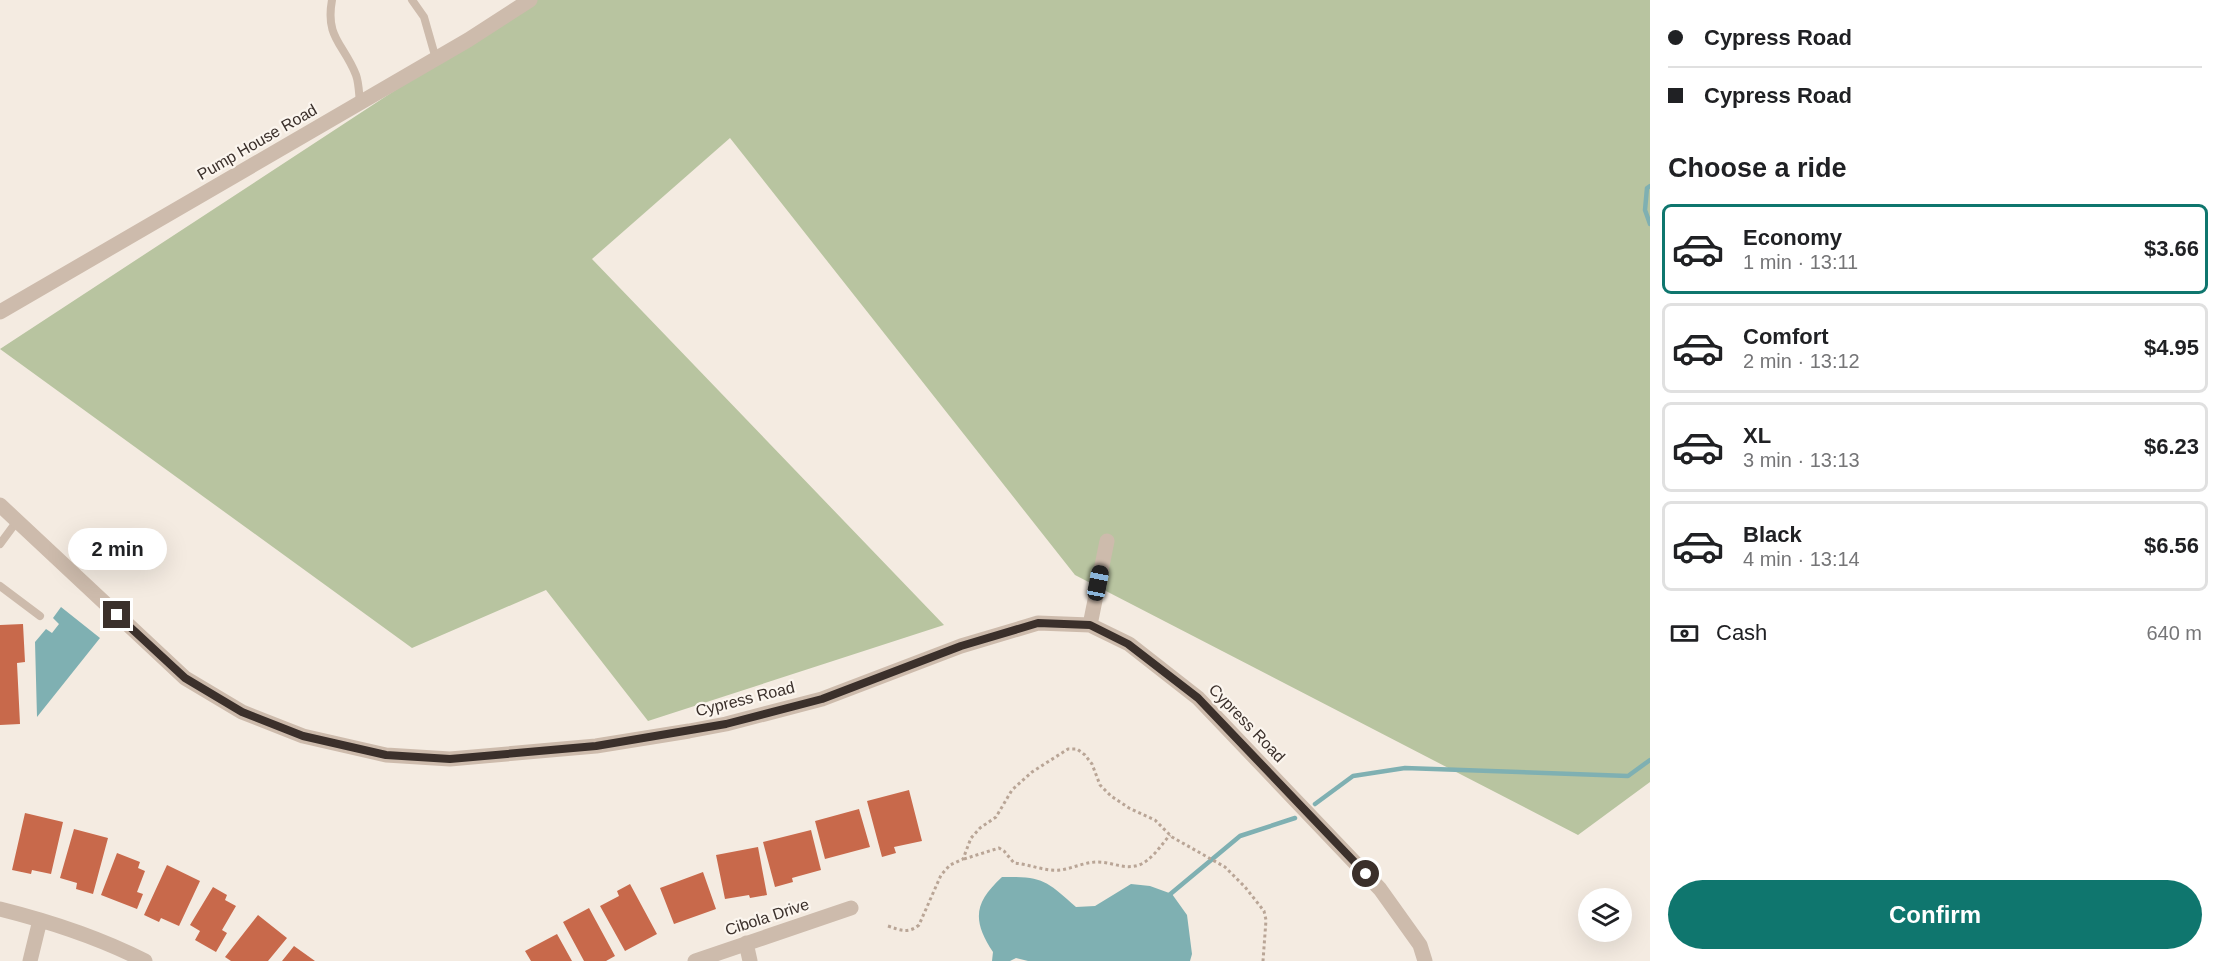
<!DOCTYPE html>
<meta charset="utf-8">
<style>
:root{--surface:#fff;--page:#f6f6f6;--text:#202124;--muted:#757577;--line:#e0e0e0;--accent:#0f766e}
body{margin:0;font-family:Arial,sans-serif;background:var(--page);color:var(--text);height:100vh;display:flex;flex-direction:column;font-size:22px;white-space:nowrap}
*{box-sizing:border-box;margin:0}
p{font-size:20px;color:var(--muted)}
.icon{flex:none;width:33px;height:33px;fill:none;stroke:currentColor;stroke-width:2;stroke-linecap:round;stroke-linejoin:round}
.map{position:relative;flex:1;overflow:hidden}
.details{display:flex;flex-direction:column;background:var(--surface);width:570px}
.details>*{flex:none}
.top-card{display:grid;align-content:center;height:132px;padding:0 18px;background:var(--surface)}
.controls{position:absolute;left:1578px;top:888px;display:grid;gap:12px}
.controls a{display:grid;place-items:center;width:54px;height:54px;border-radius:50%;background:var(--surface);box-shadow:0 6px 24px #0002;font-size:30px}
.end{position:absolute;width:27px;height:27px;margin:-14px;border:8px solid #3b302b;background:#fff;box-shadow:0 0 0 3px #fff}
.from{border-radius:50%}
.bubble{position:absolute;height:42px;border-radius:21px;background:var(--surface);box-shadow:0 6px 24px #0002;font-size:20px;font-weight:700;line-height:42px;text-align:center}
.car{position:absolute;width:18px;height:36px;margin:-18px -9px;border-radius:8px;box-shadow:0 0 4px 2px #0007;background:linear-gradient(#222 24%,#8ab4d8 0 40%,#222 0 76%,#8ab4d8 0 86%,#222 0)}
.top-card b{display:flex;align-items:center;gap:21px;height:57px;font-size:22px}
.top-card b+b{border-top:2px solid var(--line)}
.top-card i{width:15px;height:15px;background:var(--text)}
ul{padding:0;list-style:none}
li{display:flex;align-items:center;gap:18px;height:90px;margin:0 12px 9px;padding:0 6px;border:3px solid var(--line);border-radius:9px}
li div{flex:1}
li b{display:block;font-size:22px}
li em{font-style:normal;font-weight:700}
li.current{border-color:var(--accent)}
li>.icon{width:54px;height:54px;stroke-width:1.5}
h2{padding:0 18px;font-size:27px;line-height:72px}
.pay{display:flex;align-items:center;gap:15px;height:66px;padding:0 18px;font-size:22px}
.pay p{margin-inline-start:auto}
.action{display:flex;gap:12px;margin-top:auto;padding:12px 18px}
.action a{flex:1;height:69px;border-radius:36px;background:var(--accent);color:#fff;font-size:24px;font-weight:700;line-height:69px;text-align:center}
main{display:flex;flex:1;min-height:0}
.map>svg:first-child{display:block}
.green{fill:#b8c4a0}
.water{fill:#7fb0b2}
.lines{fill:none;stroke-linecap:round;stroke-linejoin:round}
.stream{stroke:#7fb0b2;stroke-width:4.5}
.building{fill:#c8694b}
.path{stroke:#b9a596;stroke-width:3;stroke-dasharray:3 3;stroke-linecap:butt}
.lane{stroke:#cdbbac;stroke-width:8}
.street{stroke:#cdbbac;stroke-width:15}
.route{stroke:#3b302b;stroke-width:8}
.labels{text-anchor:middle;dominant-baseline:central;stroke-width:4.5;stroke-linejoin:round;paint-order:stroke}
.street-label{font-size:16px;fill:#3b302b;stroke:#fbf5ee}
</style>
<main>
<div class="map">
<svg width="1650" height="961" viewBox="0 0 1650 961">
<rect width="100%" height="100%" fill="#f4ebe1"/>
<path class="green" d="M533 0H1650V782L1578 835 1075 575 730 138 592 259 944 625 648 721 546 590 412 648 0 349Z"/>
<path class="water" d="M61 607 100 638 37 717 35 642 46 629 52 633 59 624 53 618Z
M1002 877C1043 876 1047 881 1076 907L1095 906 1131 884 1150 886 1172 894 1187 915 1192 954 1190 961H1028L1016 958 1010 961H992L993 952C972 920 974 903 1002 877Z"/>
<g class="lines">
<path class="stream" d="M1650 186 1647 188 1645 210 1650 224
M1315 804 1353 776 1405 768 1628 776 1650 760
M1168 896 1240 836 1295 818"/>
</g>
<path class="building" d="M23 624 25 662 17 663 20 724 0 725V625Z
M909 790 922 841 894 847 896 853 882 857 867 801Z
M859 809 870 847 825 859 815 821Z
M25 813 63 822 51 874 32 870 31 874 12 870Z
M74 829 108 838 93 894 76 889 77 883 60 878Z
M811 830 821 870 792 878 793 882 775 887 763 842Z
M758 847 767 895 750 898 749 895 725 899 716 855Z
M117 853 140 862 138 868 145 871 137 892 143 894 137 909 101 895Z
M167 865 200 881 179 926 161 918 159 922 144 915Z
M703 872 716 909 674 924 660 888Z
M630 884 657 934 625 951 600 906 619 896 617 891Z
M213 887 227 895 225 900 236 906 222 930 227 933 216 952 195 940 200 931 190 925Z
M589 908 615 956 606 961H584L563 922Z
M258 915 287 938 268 961H231L225 957Z
M557 934 572 961H531L525 951Z
M294 946 315 961H282Z"/>
<g class="lines">
<path class="path" d="M964 859 999 848 1004 851 1014 863C1029 864 1046 872 1061 870 1073 868 1085 862 1098 862 1112 862 1124 870 1139 865 1152 860 1161 845 1170 835
M888 926C900 930 908 934 919 925L941 875 950 865 963 859 971 838 980 828 996 817 1012 790 1032 772 1068 749H1077L1085 755 1092 764 1100 785 1111 796 1129 808 1155 820 1172 837 1225 867 1245 887 1264 911 1266 920 1263 961"/>
<path class="lane" d="M332 0C325 38 344 44 356 75 359 83 359 94 360 103
M412 0 424 17 436 59
M0 544 17 521
M0 586 40 616"/>
<path class="street" d="M0 312 468 40 530 0
M0 505 185 678 242 712 303 736 386 755 450 759 596 746 689 731 726 724 822 699 961 646 1038 623 1090 625 1129 644 1198 698 1380 889 1420 945 1425 961
M1090 625 1107 541
M0 909C52 922 98 937 145 961
M746 943 750 961
M30 961 40 920
M695 961 851 908"/>
</g>
<g class="lines">
<path class="route" d="M117 615 185 678 242 712 303 736 386 755 450 759 596 746 726 724 822 699 961 646 1038 623 1090 625 1128 644 1198 698 1366 874"/>
</g>
<g class="labels">
<g class="street-label">
<text transform="translate(257 142) rotate(-30)">Pump House Road</text>
<text transform="translate(745 699) rotate(-14)">Cypress Road</text>
<text transform="translate(1247 723) rotate(46)">Cypress Road</text>
<text transform="translate(767 917) rotate(-18)">Cibola Drive</text>
</g>
</g>
</svg>
<div class="controls">
<a><svg class="icon" aria-label="layers" viewBox="0 0 24 24"><path d="M12 4l9 5-9 5-9-5zM3 14l9 5 9-5"/></svg></a>
</div>
<i class="end from" style="left:1366px;top:874px"></i>
<i class="end" style="left:117px;top:615px"></i>
<div class="bubble" style="left:68px;top:528px;width:99px">2 min</div>
<i class="car" style="left:1098px;top:583px;rotate:11deg"></i>
</div>
<section class="details">
<div class="top-card">
<b><i class="from"></i>Cypress Road</b>
<b><i></i>Cypress Road</b>
</div>
<h2>Choose a ride</h2>
<ul>
<li class="current"><svg class="icon" aria-label="car" viewBox="0 0 24 24"><path d="M5 17H2v-5l4-1 3-4h7l3 4 3 1v5h-3M9 17h6M6 11h13"/><circle cx="7" cy="17" r="2"/><circle cx="17" cy="17" r="2"/></svg><div><b>Economy</b><p>1 min · 13:11</p></div><em>$3.66</em></li>
<li><svg class="icon" aria-label="car" viewBox="0 0 24 24"><path d="M5 17H2v-5l4-1 3-4h7l3 4 3 1v5h-3M9 17h6M6 11h13"/><circle cx="7" cy="17" r="2"/><circle cx="17" cy="17" r="2"/></svg><div><b>Comfort</b><p>2 min · 13:12</p></div><em>$4.95</em></li>
<li><svg class="icon" aria-label="car" viewBox="0 0 24 24"><path d="M5 17H2v-5l4-1 3-4h7l3 4 3 1v5h-3M9 17h6M6 11h13"/><circle cx="7" cy="17" r="2"/><circle cx="17" cy="17" r="2"/></svg><div><b>XL</b><p>3 min · 13:13</p></div><em>$6.23</em></li>
<li><svg class="icon" aria-label="car" viewBox="0 0 24 24"><path d="M5 17H2v-5l4-1 3-4h7l3 4 3 1v5h-3M9 17h6M6 11h13"/><circle cx="7" cy="17" r="2"/><circle cx="17" cy="17" r="2"/></svg><div><b>Black</b><p>4 min · 13:14</p></div><em>$6.56</em></li>
</ul>
<div class="pay"><svg class="icon" aria-label="cash" viewBox="0 0 24 24"><path d="M3 7h18v10H3z"/><circle cx="12" cy="12" r="2"/></svg>Cash<p>640 m</p></div>
<div class="action"><a>Confirm</a></div>
</section>
</main>
